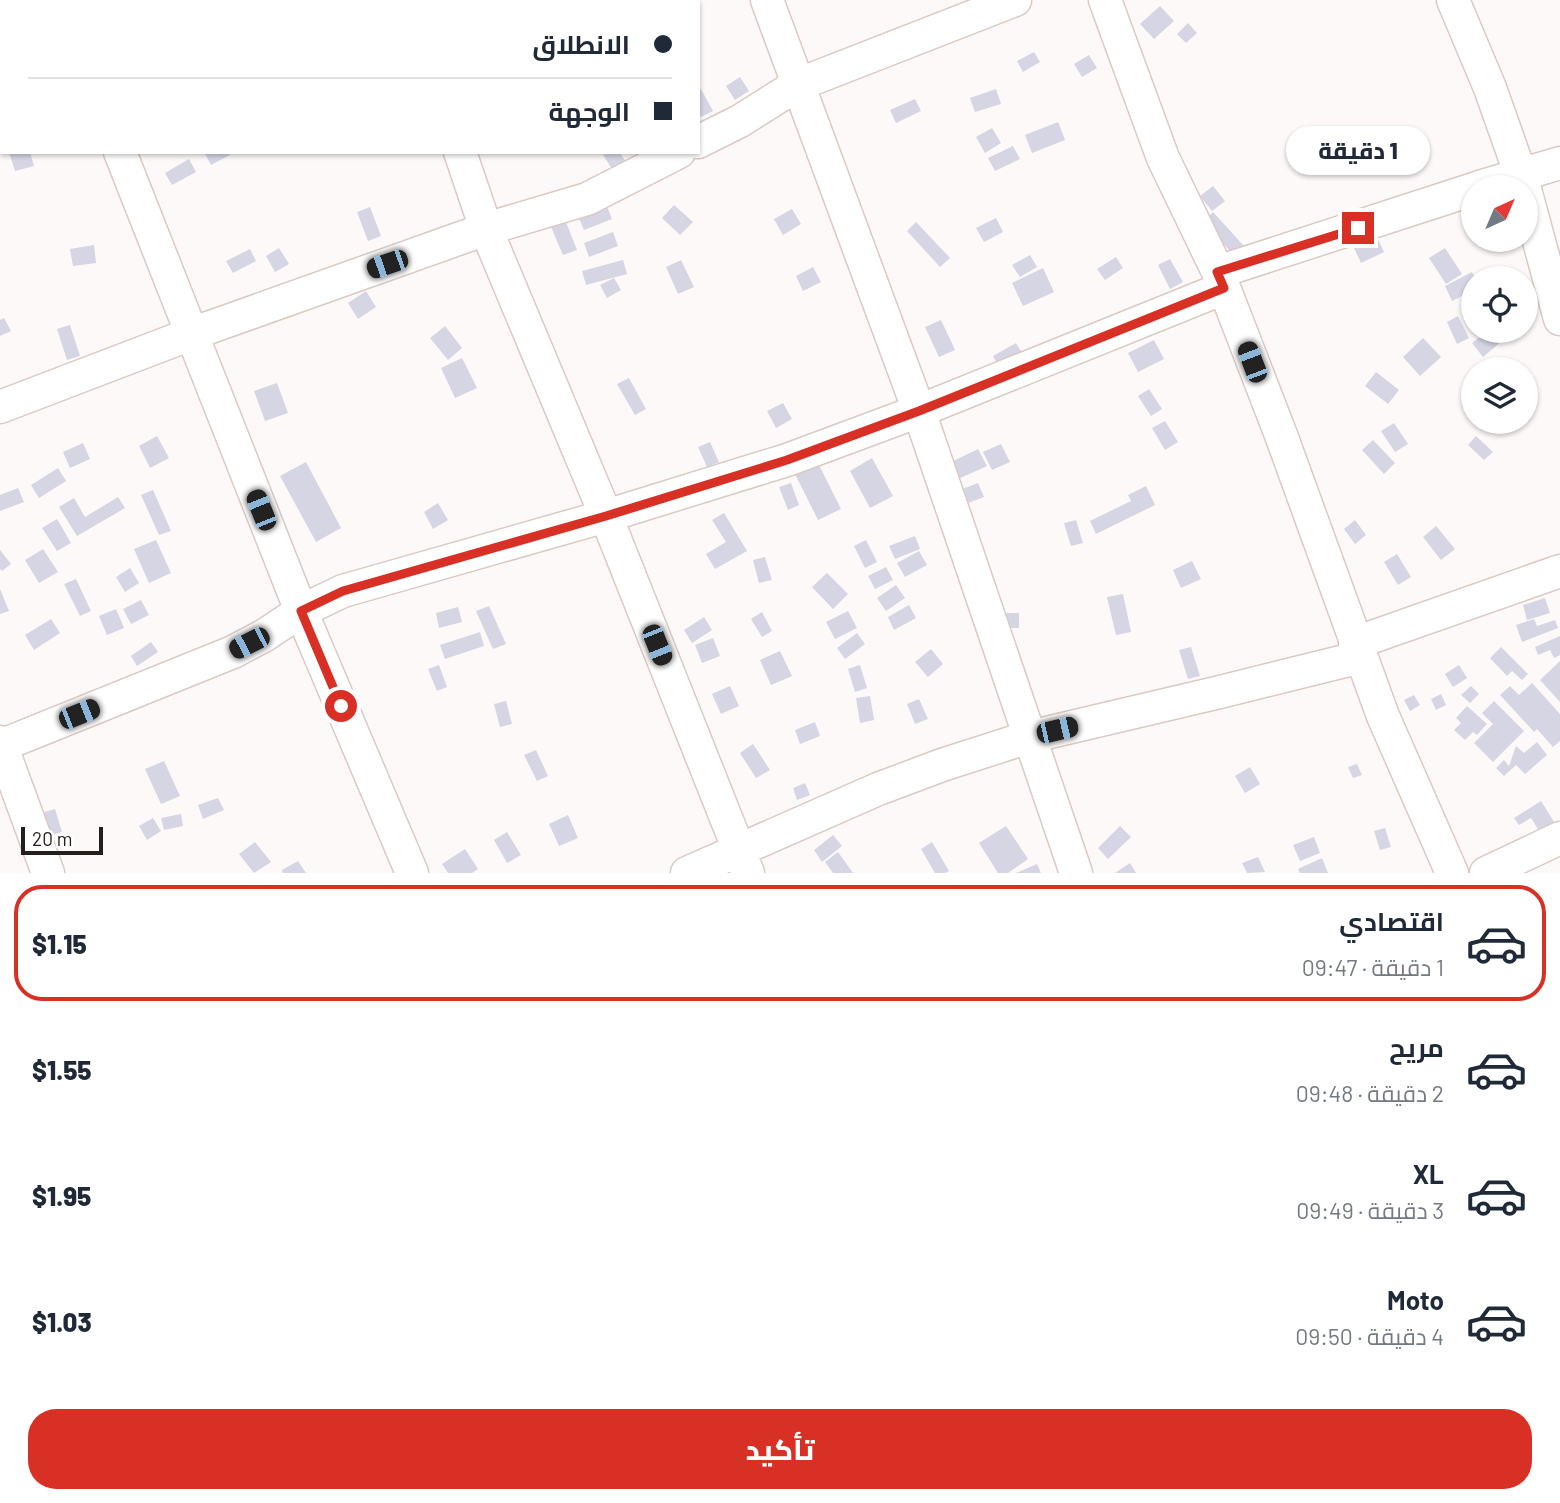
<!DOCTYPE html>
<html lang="ar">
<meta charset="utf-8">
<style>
:root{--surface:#fff;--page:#f2f2f3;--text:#1f2937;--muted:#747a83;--line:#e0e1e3;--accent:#d93025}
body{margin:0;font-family:Barlow,Cairo,sans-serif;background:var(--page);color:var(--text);direction:rtl;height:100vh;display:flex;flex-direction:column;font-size:26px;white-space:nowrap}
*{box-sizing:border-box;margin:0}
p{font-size:23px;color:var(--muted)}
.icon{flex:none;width:38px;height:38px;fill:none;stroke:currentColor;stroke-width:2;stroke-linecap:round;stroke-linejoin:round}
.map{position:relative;height:873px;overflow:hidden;direction:ltr}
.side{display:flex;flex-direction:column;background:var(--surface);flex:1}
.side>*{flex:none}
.banner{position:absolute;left:0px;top:0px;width:700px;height:154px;box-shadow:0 2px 5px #0004;direction:rtl;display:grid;align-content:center;height:154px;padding:0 28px;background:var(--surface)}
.needle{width:46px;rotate:44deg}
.buttons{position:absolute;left:1461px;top:175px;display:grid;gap:14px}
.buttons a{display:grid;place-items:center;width:77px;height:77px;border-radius:50%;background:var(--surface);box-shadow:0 2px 5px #0004;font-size:35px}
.scale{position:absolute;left:21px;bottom:18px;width:82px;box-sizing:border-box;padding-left:7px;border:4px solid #241e1c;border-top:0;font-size:19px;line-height:24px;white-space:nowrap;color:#241e1c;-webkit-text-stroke:5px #fff;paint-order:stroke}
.end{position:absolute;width:32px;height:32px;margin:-16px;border:9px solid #d93025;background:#fff;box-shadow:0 0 0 4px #fff}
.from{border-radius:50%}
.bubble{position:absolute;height:49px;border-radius:24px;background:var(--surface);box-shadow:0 2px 5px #0004;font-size:23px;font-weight:800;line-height:49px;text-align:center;direction:rtl}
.car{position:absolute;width:21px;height:42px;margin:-21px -10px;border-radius:9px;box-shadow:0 0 5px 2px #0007;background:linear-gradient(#222 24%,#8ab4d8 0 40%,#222 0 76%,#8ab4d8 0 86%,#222 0)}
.banner b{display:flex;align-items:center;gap:24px;height:66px;font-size:26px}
.banner b+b{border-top:2px solid var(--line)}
.banner i{width:18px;height:18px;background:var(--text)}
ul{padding:12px 0 0;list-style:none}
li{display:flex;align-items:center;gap:21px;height:116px;margin:0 14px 10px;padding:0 14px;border:4px solid transparent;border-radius:28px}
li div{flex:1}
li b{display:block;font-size:26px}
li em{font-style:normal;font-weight:800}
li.selected{border-color:var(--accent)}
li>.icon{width:63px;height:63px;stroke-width:1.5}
.primary-button{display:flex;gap:14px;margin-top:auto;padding:14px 28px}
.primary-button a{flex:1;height:80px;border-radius:28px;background:var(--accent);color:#fff;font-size:28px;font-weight:800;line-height:80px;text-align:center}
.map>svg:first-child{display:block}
.building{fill:#d5d5e3}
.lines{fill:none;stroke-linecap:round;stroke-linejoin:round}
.minor-casing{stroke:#dacac4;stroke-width:35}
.minor{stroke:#fff;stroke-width:32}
.route{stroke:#d93025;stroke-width:9}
</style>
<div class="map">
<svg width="1560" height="873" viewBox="0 0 1560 873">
<rect width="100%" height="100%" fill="#fdf9f8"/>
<path class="building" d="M1160 6 1174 21 1154 39 1140 24Z
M1188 23 1197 33 1186 43 1177 34Z
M1034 52 1040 62 1023 72 1017 61Z
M1089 55 1097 68 1082 77 1074 64Z
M740 77 749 91 735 100 726 86Z
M701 89 713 111 701 117 698 112V91Z
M996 89 1001 104 975 112 970 98Z
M915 99 921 111 896 123 890 110Z
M1058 122 1065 140 1032 153 1025 135Z
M992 128 1001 143 985 153 976 137Z
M1013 146 1020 159 995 171 988 158Z
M9 152H30L34 166 15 171Z
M204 152H229L230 155 211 165Z
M606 152H619L627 163 614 172 603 155Z
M189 159 196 172 172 185 165 173Z
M1213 186 1225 201 1212 211 1200 196Z
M606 204 612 219 584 230 578 216Z
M674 205 693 222 680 235 662 218Z
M370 207 381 236 368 241 357 212Z
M792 209 801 224 783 235 774 219Z
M1213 212 1253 256 1243 265 1203 222Z
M996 218 1003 232 984 242 976 228Z
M566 222 577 250 563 255 551 227Z
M916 222 950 258 940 267 907 231Z
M613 232 618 246 589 257 584 243Z
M1377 237 1384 252 1361 263 1354 248Z
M94 245 96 263 73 266 70 249Z
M279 248 289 264 275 272 266 256Z
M1445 248 1462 274 1446 284 1429 258Z
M250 249 256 261 233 273 226 261Z
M1030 255 1037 267 1020 277 1012 265Z
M1116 257 1123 268 1105 280 1097 269Z
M1170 259 1183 282 1170 289 1158 265Z
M623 260 627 274 586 285 582 271Z
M681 260 694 287 678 294 666 267Z
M813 267 821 282 803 291 796 276Z
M1043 268 1054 292 1023 306 1012 283Z
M1472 272 1475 278 1474 290 1452 301 1445 286Z
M614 278 621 290 607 298 600 285Z
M366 291 376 307 358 319 348 303Z
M1458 316 1469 338 1457 344 1447 322Z
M4 318 11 331 0 336V320Z
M941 320 955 350 939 357 925 327Z
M70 325 80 356 67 360 57 329Z
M445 326 462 348 448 360 430 338Z
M1488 331H1496L1503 340 1483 357 1472 343Z
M1423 338 1441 357 1420 376 1403 357Z
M1154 340 1164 359 1138 372 1128 353Z
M1016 343 1024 356 1000 369 993 356Z
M462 358 477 388 455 398 441 368Z
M1376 372 1399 390 1388 404 1365 386Z
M629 378 646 409 635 415 617 384Z
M277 383 288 413 265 421 254 391Z
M1149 389 1162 409 1151 416 1138 396Z
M783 403 792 419 776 428 767 411Z
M1165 421 1178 442 1165 450 1152 428Z
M1394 423 1408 444 1395 452 1381 431Z
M157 436 169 458 150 468 139 446Z
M1476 436 1493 452 1484 460 1468 445Z
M1373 440 1395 463 1384 474 1362 450Z
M710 442 719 462 707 467 698 447Z
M83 443 90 459 70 468 63 452Z
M1001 444 1010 462 992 470 983 452Z
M978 449 987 466 956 480 947 464Z
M872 458 893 496 870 508 850 471Z
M306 462 341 528 316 542 280 476Z
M818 463 841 509 818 520 795 474Z
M58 468 66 481 39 498 31 485Z
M791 483 799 505 788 510 779 487Z
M978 483 984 497 960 506 955 492Z
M1146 486 1155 505 1096 534 1090 521 1131 501 1128 495Z
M18 488 24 502 0 511V495Z
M153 490 171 531 159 535 141 495Z
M118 497 125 508 77 536 59 507 74 498 85 517Z
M438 503 448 520 433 529 424 512Z
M724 513 747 551 715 569 706 554 726 542 712 520Z
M57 519 71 543 57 551 42 528Z
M1076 520 1083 543 1071 546 1064 523Z
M1355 520 1366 535 1355 544 1344 529Z
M1436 526 1455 549 1441 560 1423 537Z
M915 536 920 549 895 559 889 546Z
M156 540 171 573 149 583 134 549Z
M866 540 877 562 865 568 854 546Z
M43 549 58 572 39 583 25 560Z
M0 550 11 564 2 571 0 569Z
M919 551 927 565 905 577 897 563Z
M1397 554 1411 577 1398 585 1384 562Z
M765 557 772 580 759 583 753 560Z
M1192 561 1201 579 1181 588 1173 570Z
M886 567 893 580 875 589 868 576Z
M130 568 139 583 125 592 116 577Z
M827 573 848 594 833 609 812 587Z
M76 579 91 611 80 616 64 584Z
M896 585 905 598 886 611 877 598Z
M0 589 9 611 0 614Z
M1123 594 1131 632 1116 635 1107 597Z
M1545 598 1550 613 1527 620 1523 605Z
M141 600 149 615 131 624 123 609Z
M909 605 916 618 894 630 888 617Z
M489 606 506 644 493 649 476 611Z
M458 607 462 622 439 628 436 613Z
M116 609 124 628 107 635 99 616Z
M848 611 857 628 835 639 826 622Z
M762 612 772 631 762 637 751 619Z
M994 613H1019V628H995Z
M704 617 712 630 692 643 684 630Z
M51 619 60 633 34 650 25 635Z
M1534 619 1537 626 1555 620 1558 628 1522 642 1516 625Z
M480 632 484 646 445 659 440 645Z
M857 633 865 644 845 659 837 648Z
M1560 636V655L1554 658 1550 650 1538 655 1535 647Z
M713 638 720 656 702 663 695 645Z
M151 642 158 652 137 666 131 656Z
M1191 647 1200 676 1188 679 1179 650Z
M1501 647 1528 674 1522 680 1512 671 1507 676 1490 658Z
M931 649 943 664 928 677 915 662Z
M780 651 792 676 771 685 760 660Z
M1560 661V702L1540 680Z
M439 665 447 687 437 691 428 669Z
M860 665 867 688 855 692 848 669Z
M1459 665 1467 678 1453 687 1445 674Z
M1532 683 1560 714V741L1553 747 1537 729 1534 732 1500 695 1510 686 1519 695Z
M730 686 739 706 721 714 712 694Z
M1471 686 1479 694 1470 703 1461 695Z
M1441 694 1446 705 1436 710 1431 699Z
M1414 695 1420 705 1410 711 1404 700Z
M870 696 874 720 860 723 856 698Z
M919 699 928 719 915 724 907 704Z
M506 701 512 724 500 727 494 704Z
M1494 701 1524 731 1493 762 1474 743 1493 724 1482 713Z
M1467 706 1487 724 1477 735 1473 732 1465 740 1454 730 1461 723 1456 718Z
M815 722 820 736 800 744 795 730Z
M1537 742 1547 755 1525 774 1516 765 1504 776 1496 768 1504 760 1509 766 1516 746 1524 753Z
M753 744 770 770 756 778 740 753Z
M536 750 548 776 537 781 524 755Z
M164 761 180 796 161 804 145 769Z
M1357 764 1362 775 1353 778 1348 767Z
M1250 767 1260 784 1245 793 1235 776Z
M805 783 810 795 797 800 793 788Z
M218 798 224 810 203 819 198 805Z
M1541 801 1556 825 1541 834 1531 818 1519 825 1514 818Z
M55 809 62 832 38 839 31 816Z
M181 814 183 826 164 830 161 818Z
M568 815 578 838 559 846 549 824Z
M153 818 161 831 147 840 139 826Z
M1006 826 1028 859 1008 873H998L979 843Z
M1120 826 1131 837 1108 859 1098 848Z
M1385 828 1391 847 1380 850 1374 831Z
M507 832 521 855 507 863 494 840Z
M833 835 842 846 822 862 814 850Z
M1314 837 1320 853 1300 861 1293 845Z
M255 842 271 862 254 873 239 854Z
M932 842 949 871 945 873H935L921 849Z
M465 849 478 869 472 873H448L442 864Z
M838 852 853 873H833L825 862Z
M1258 857 1265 872 1247 873 1242 863Z
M1322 858 1328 873H1300L1298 869Z
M298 861 306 873H283L282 870Z
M1130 863 1136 873H1115Z
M1037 864 1041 873H1016Z"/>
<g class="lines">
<g class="minor-casing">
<path id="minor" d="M62 0 63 2
M408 0 409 2
M767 0 919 411 1076 873
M1105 0 1163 158 1218 272 1281 435 1383 716 1452 873
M1453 0 1490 88 1525 187
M135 2 140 0
M0 54 2 53
M698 142 740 121 797 85 1015 0
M120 152 301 611 412 873
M460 152 486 229 606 516 748 873
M1479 187 1560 163
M1526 193 1560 319
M1218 272 1474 189
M0 407 191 334 486 229 587 199 679 152
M1355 643 1560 571
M0 742 48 873
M0 746 233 652 265 635 301 611 343 591 606 516 787 460 919 411 1224 288
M687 873 878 789 942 765 1029 737 1220 692 1361 657
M1486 873 1560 838"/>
</g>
<use href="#minor" class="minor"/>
</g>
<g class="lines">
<path class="route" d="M341 706 301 611 343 591 606 516 787 460 919 411 1224 288 1217 272 1358 228"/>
</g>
</svg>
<div class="buttons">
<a><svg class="needle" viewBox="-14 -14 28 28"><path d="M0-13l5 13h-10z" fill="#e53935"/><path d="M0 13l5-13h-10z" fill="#747a83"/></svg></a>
<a><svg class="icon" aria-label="locate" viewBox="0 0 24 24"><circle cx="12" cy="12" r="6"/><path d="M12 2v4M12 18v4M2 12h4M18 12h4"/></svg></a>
<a><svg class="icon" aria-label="layers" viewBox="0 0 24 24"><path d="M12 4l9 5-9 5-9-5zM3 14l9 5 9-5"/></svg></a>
</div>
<div class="scale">20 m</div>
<i class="end from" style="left:341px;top:706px"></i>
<i class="end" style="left:1358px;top:228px"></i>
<div class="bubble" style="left:1286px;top:126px;width:144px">1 دقيقة</div>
<i class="car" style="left:387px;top:264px;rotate:251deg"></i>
<i class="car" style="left:1252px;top:362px;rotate:339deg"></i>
<i class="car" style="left:261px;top:510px;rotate:338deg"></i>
<i class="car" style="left:249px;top:643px;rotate:243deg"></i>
<i class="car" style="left:657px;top:645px;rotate:158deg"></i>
<i class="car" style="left:79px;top:714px;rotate:68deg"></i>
<i class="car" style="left:1057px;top:730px;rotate:77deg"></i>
<div class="banner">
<b><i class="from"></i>الانطلاق</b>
<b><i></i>الوجهة</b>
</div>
</div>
<section class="side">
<ul>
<li class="selected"><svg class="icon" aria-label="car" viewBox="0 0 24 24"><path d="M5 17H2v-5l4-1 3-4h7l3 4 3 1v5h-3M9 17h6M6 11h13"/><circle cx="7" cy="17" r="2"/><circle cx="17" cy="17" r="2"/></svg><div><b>اقتصادي</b><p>1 دقيقة · 09:47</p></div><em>$1.15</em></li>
<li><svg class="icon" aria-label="car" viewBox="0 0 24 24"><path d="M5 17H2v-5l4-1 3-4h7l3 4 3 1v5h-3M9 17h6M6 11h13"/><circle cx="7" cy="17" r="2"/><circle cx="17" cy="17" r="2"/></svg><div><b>مريح</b><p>2 دقيقة · 09:48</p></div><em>$1.55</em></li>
<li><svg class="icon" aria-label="car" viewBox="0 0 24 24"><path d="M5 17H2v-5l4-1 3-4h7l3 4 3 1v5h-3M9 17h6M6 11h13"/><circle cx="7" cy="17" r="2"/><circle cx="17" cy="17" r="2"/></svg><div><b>XL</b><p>3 دقيقة · 09:49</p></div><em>$1.95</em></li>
<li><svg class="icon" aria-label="car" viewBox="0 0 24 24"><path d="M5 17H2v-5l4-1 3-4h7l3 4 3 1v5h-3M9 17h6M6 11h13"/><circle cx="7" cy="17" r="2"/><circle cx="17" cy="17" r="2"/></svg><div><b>Moto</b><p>4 دقيقة · 09:50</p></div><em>$1.03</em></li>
</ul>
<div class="primary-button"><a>تأكيد</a></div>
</section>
